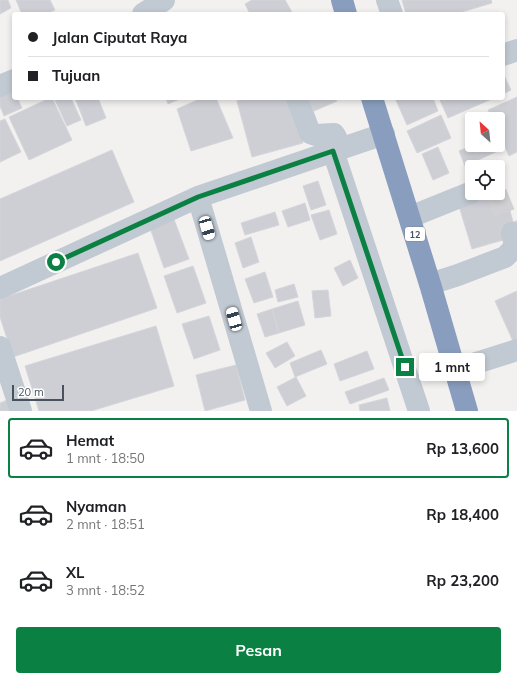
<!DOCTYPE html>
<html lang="id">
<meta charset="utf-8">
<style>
:root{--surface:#fff;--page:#f6f6f6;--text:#202124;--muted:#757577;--line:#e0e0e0;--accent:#0b8043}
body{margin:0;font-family:Mulish,sans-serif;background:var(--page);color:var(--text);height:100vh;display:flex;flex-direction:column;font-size:15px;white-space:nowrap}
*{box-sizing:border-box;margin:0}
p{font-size:13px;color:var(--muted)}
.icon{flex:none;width:22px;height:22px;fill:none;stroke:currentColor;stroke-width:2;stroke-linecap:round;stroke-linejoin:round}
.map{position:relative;height:411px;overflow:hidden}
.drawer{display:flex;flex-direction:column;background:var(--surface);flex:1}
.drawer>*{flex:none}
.guide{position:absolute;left:12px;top:12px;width:493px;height:88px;border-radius:4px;box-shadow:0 2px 6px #0003;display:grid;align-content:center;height:88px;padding:0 16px;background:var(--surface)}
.needle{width:26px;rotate:333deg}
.controls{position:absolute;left:465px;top:112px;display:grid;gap:8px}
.controls a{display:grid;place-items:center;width:40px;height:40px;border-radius:4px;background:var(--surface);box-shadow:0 2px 6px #0003;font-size:20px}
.scale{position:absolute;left:12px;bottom:10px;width:52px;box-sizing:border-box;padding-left:4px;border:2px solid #48525d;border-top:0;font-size:11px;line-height:14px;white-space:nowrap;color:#48525d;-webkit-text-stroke:3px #fff;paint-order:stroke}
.end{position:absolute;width:18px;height:18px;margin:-9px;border:5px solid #0b8043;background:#fff;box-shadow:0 0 0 2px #fff}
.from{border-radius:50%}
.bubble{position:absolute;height:28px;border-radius:4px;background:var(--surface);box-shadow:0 2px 6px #0003;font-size:13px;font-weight:700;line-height:28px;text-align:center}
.car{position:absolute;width:12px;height:24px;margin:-12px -6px;border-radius:5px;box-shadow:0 0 3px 1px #0007;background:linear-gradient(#fff 24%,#345 0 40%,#fff 0 76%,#345 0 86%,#fff 0)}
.guide b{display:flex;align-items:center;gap:14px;height:38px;font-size:15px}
.guide b+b{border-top:1px solid var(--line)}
.guide i{width:10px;height:10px;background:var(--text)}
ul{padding:7px 0 0;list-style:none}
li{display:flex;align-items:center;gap:12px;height:60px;margin:0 8px 6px;padding:0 8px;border:2px solid transparent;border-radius:4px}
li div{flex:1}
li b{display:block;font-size:15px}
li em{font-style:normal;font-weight:700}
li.on{border-color:var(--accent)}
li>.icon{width:36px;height:36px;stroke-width:1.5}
.button{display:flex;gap:8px;margin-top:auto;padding:8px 16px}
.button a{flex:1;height:46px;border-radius:4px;background:var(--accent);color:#fff;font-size:16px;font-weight:700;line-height:46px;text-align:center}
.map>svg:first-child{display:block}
.building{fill:#cdcfd5;stroke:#d4d6db}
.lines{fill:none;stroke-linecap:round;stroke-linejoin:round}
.minor-tunnel{stroke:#d1d0d3;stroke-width:22;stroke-dasharray:22 11;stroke-linecap:butt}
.minor{stroke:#c1c9d2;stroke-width:22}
.highway{stroke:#899ebe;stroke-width:22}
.route{stroke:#0b8043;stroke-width:5}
.labels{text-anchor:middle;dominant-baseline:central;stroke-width:3;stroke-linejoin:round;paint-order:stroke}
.shield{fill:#fff;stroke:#7f868e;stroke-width:1}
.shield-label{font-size:9px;font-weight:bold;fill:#48525d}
</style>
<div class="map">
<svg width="517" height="411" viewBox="0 0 517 411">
<rect width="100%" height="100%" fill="#f3f0f0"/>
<path class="building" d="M0 0H8L11 8 0 14Z
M16 0H50L55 10 46 14H22Z
M252 0H285L293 14H250L245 4Z
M402 0H491L492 3 455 14H406Z
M503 73 511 90 503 94Z
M14 90V98H17L22 108 4 116 0 106V91Z
M517 97V152L509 156 498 131V119H493L488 110Z
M50 98H52L72 140 29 160 9 117Z
M54 98H71L81 120 67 126Z
M75 98H98L106 118 86 126Z
M166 98H182L168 104Z
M202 98H216L233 138 191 151 177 109Z
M247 98H290L303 143 252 157 237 101Z
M308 98H335L337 101 314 111Z
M395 98H433L438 111 407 125Z
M439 98H494L448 118Z
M441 115 451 138 417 153 407 131Z
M5 119 21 152 0 162V121Z
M473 145H497L500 150 465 166 459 151Z
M438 147 449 173 433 180 422 154Z
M112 150 134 202 0 261V199Z
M318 181 326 205 311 210 303 186Z
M505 193 517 236 472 249 459 206Z
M305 203 310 220 288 227 282 211Z
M329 210 337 234 320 240 311 215Z
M275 212 279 225 245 235 241 223Z
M172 214 189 259 164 268 148 222Z
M251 237 259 262 243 268 235 243Z
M138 253 157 308 13 357 0 317V299Z
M350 260 358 278 343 286 334 268Z
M193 266 206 303 177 313 164 276Z
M265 272 273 297 254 303 245 279Z
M294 284 298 297 278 302 275 290Z
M328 290 331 316 315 318 312 291Z
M517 291V347L516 348 495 301Z
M298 301 305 325 279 333 272 309Z
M272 309 279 333 265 337 257 314Z
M209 316 220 350 194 359 182 324Z
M156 326 174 386 91 411H39L25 366Z
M287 342 295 356 275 368 266 353Z
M321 350 327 364 295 377 290 363Z
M367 351 374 369 340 381 334 364Z
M236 365 245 400 205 411 196 375Z
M296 377 306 396 287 406 277 387Z
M384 378 389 390 350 404 345 392Z
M387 398 390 411H360L359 405Z
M10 399 14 411H0V403Z"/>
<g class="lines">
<path class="minor-tunnel" d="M496 193 512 233"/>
<path class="minor" d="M387 0 392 14
M143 14 164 0
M503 55 517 50
M0 86 14 80
M297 98 310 133 316 135 334 134 336 137 333 151 419 411
M198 197 261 411
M410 217 472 192
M430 284 458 275 505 257 511 251 515 245 512 233
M0 288 198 197 384 134
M0 347 21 411
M454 370 517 350"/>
<path class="highway" d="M342 0 346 14
M372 98 430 284 467 411"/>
</g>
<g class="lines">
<path class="route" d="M56 262 198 197 333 151 405 367"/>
</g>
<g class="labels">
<rect class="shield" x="405" y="227" width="20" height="14" rx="3"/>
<g class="shield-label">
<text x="415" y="234">12</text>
</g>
</g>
</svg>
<div class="controls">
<a><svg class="needle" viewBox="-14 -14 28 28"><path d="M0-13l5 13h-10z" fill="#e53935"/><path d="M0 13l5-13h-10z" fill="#757577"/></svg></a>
<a><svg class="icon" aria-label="locate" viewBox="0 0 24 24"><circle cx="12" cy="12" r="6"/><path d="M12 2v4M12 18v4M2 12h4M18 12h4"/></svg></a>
</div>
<div class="scale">20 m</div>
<i class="end from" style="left:56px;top:262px"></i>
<i class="end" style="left:405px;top:367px"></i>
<div class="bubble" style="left:419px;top:353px;width:66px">1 mnt</div>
<i class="car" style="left:207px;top:228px;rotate:164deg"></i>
<i class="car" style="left:234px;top:319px;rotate:344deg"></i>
<div class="guide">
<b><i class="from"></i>Jalan Ciputat Raya</b>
<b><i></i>Tujuan</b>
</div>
</div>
<section class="drawer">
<ul>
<li class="on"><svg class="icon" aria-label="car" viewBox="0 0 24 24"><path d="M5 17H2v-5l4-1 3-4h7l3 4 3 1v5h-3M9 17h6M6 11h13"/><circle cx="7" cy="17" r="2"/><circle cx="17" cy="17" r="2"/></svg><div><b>Hemat</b><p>1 mnt · 18:50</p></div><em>Rp 13,600</em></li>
<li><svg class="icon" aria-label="car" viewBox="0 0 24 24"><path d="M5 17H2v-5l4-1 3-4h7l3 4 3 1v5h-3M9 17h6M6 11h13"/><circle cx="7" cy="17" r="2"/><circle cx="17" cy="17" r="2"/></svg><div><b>Nyaman</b><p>2 mnt · 18:51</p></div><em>Rp 18,400</em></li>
<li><svg class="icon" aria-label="car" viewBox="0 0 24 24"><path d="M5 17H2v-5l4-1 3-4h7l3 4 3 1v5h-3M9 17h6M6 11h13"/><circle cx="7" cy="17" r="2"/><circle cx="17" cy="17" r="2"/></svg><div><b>XL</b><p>3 mnt · 18:52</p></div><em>Rp 23,200</em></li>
</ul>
<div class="button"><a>Pesan</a></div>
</section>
